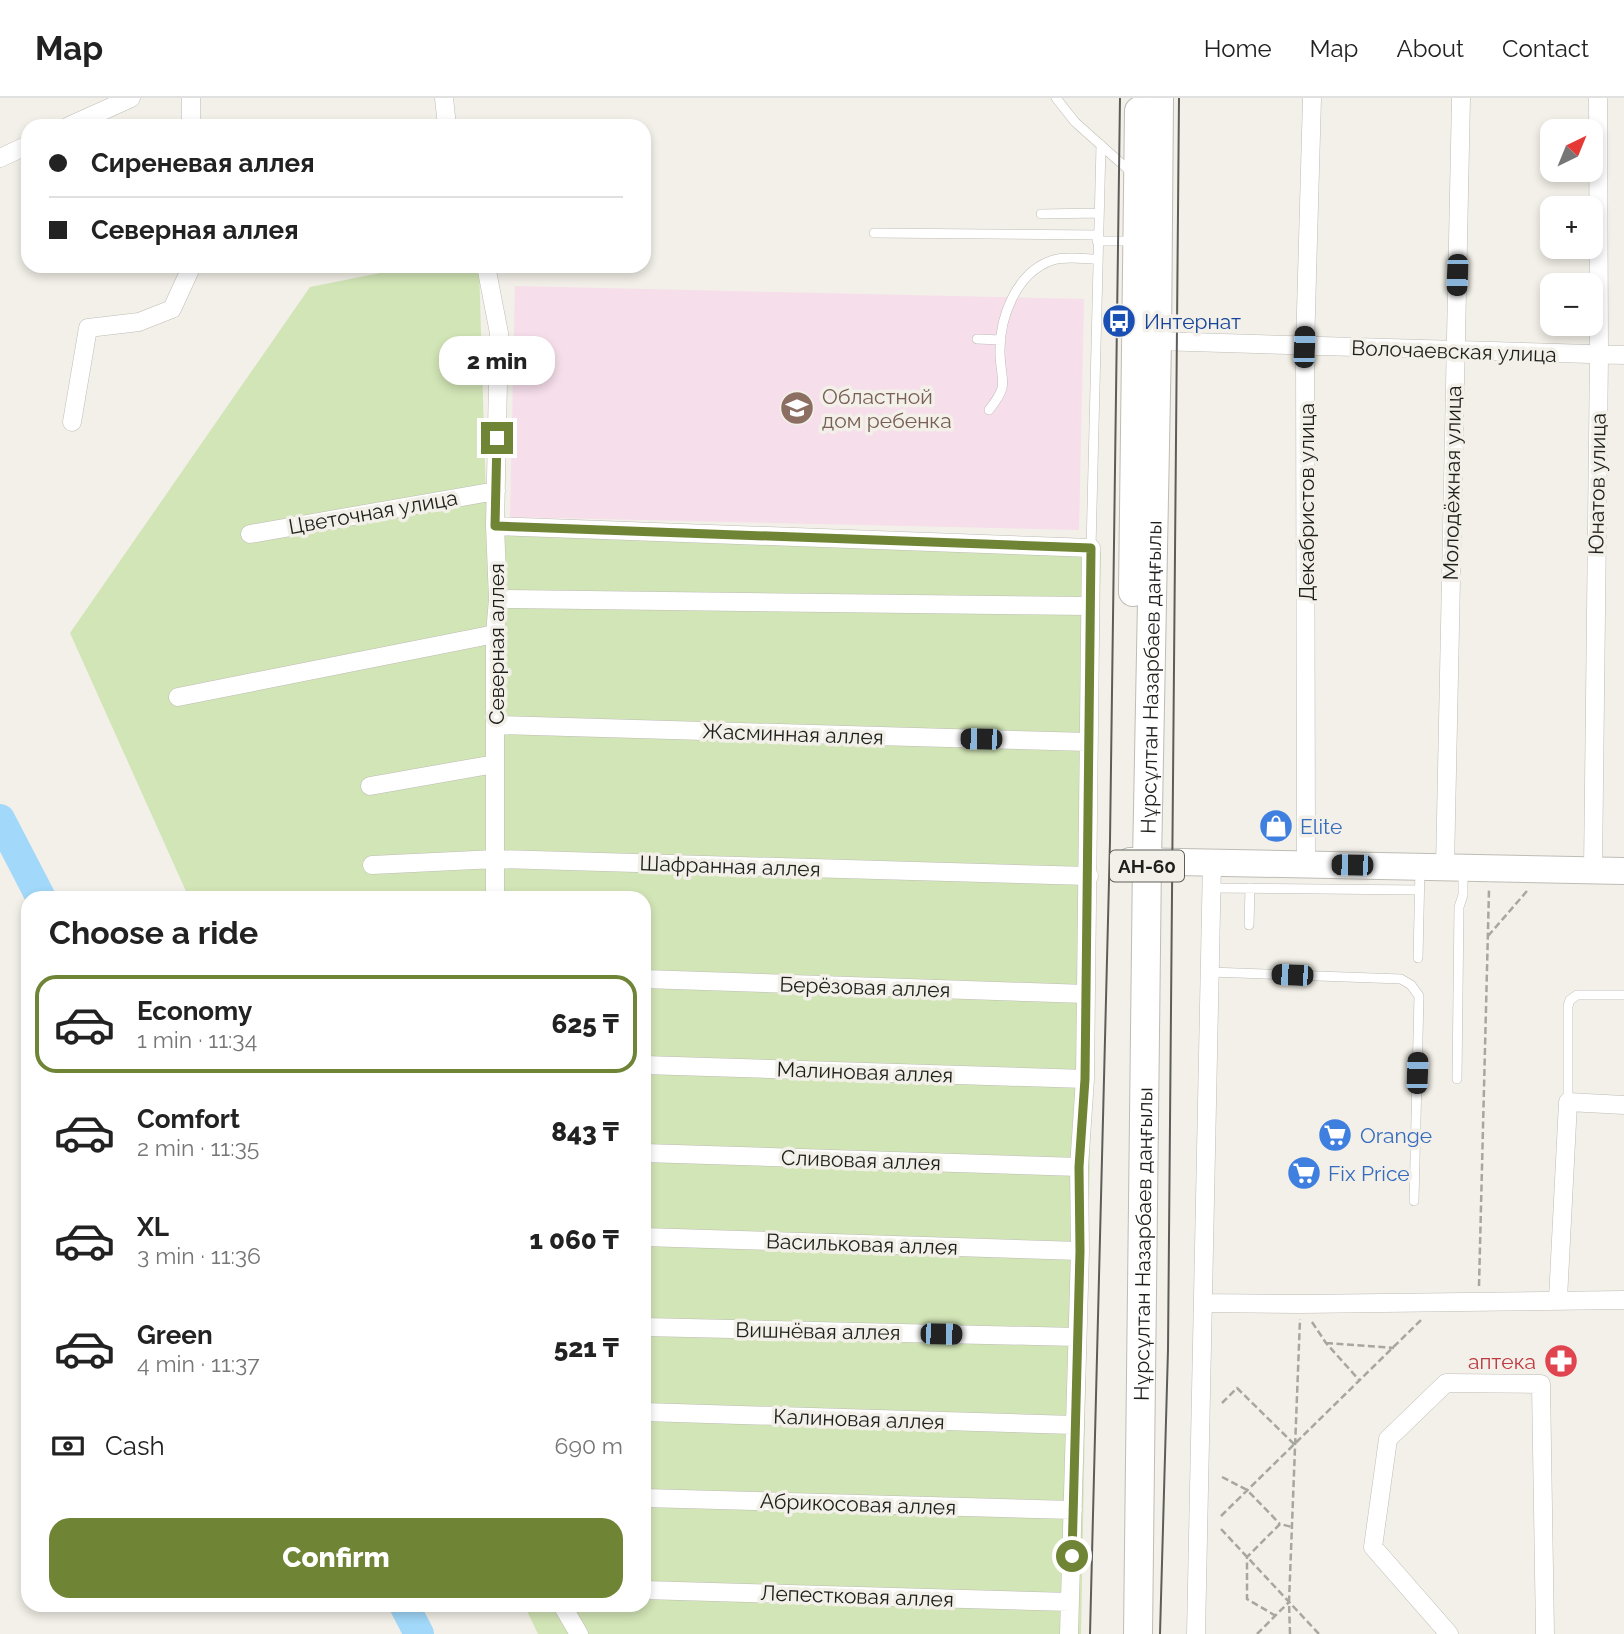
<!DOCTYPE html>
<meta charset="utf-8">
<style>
:root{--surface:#fff;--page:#f6f6f6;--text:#222;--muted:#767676;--line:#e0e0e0;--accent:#6f8435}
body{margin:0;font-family:Raleway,sans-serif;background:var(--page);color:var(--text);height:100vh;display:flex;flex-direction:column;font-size:26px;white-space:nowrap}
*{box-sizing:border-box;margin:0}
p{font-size:23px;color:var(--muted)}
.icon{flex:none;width:38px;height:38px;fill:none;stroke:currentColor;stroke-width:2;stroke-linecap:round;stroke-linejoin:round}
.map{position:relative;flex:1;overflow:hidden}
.details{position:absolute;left:21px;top:793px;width:630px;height:721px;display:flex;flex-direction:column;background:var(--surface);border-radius:21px;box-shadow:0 4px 10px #0003}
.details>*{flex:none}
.banner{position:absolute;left:21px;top:21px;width:630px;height:154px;border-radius:21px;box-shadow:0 4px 10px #0003;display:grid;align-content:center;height:154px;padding:0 28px;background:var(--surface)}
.needle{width:46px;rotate:43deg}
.tools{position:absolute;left:1540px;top:21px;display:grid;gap:14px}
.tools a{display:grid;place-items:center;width:63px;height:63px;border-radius:14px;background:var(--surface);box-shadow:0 4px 10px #0003;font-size:35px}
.end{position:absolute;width:32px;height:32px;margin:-16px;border:9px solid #6f8435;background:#fff;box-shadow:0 0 0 4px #fff}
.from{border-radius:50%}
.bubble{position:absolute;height:49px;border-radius:21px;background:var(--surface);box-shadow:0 4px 10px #0003;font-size:23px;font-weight:800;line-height:49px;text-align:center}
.car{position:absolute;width:21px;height:42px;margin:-21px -10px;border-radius:9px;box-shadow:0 0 5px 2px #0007;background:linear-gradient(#222 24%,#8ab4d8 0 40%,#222 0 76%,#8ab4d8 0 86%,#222 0)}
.banner b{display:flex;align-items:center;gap:24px;height:66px;font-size:26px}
.banner b+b{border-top:2px solid var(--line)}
.banner i{width:18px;height:18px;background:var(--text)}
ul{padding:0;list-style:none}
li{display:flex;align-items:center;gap:21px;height:98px;margin:0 14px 10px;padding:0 14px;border:4px solid transparent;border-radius:21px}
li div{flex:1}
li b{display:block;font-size:26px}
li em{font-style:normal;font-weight:800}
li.on{border-color:var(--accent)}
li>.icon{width:63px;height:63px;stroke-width:1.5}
h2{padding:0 28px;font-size:32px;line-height:84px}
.pay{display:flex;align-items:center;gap:18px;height:77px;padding:0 28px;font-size:26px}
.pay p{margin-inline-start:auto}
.cta{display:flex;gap:14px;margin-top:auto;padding:14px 28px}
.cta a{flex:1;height:80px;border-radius:21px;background:var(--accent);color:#fff;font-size:28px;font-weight:800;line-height:80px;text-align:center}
header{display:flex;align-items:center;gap:42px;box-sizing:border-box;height:98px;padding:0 35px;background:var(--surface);border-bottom:2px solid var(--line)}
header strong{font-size:33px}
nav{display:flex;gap:38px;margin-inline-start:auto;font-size:24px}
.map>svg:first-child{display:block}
.education{fill:#f6deeb}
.green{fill:#d2e5b6}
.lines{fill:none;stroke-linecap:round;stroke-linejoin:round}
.river{stroke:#a2d8f9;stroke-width:30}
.lane-casing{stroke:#bebcb5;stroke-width:10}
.street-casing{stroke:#bebcb5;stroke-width:19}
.secondary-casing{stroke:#bebcb5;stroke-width:28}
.primary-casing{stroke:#bebcb5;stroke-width:30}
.path{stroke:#a7a69f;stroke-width:2.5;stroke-dasharray:7 3.5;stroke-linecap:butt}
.lane{stroke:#fff;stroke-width:9}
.street{stroke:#fff;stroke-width:18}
.secondary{stroke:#fff;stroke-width:26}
.primary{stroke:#fff;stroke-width:28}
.tram{stroke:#5d5c58;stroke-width:2}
.route{stroke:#6f8435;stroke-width:9}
.labels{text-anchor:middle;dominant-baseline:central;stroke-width:7;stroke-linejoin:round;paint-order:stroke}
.shield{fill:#f2f0e8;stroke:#5e5e59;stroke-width:2}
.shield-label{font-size:19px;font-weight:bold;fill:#1f1f1c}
.transit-label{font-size:21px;fill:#164399;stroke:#f2f0e8;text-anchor:start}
.street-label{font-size:21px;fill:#1f1f1c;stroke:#f2f0e8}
.education-label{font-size:21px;fill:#785e54;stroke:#f2f0e8;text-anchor:start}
.shop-label{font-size:21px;fill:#366cbe;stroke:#f2f0e8;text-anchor:start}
.health-label{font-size:21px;fill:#be3a42;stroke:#f2f0e8;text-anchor:end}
</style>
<header>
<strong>Map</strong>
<nav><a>Home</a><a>Map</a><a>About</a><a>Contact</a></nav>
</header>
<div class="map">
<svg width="1624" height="1536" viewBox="0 0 1624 1536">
<rect width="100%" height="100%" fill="#f2f0e8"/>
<path class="education" d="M515 188 1084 201 1079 432 510 419Z"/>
<path class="green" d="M415 168H479L487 433 1101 454 1081 1536H538L524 1507H644V800H189L70 535 310 189Z"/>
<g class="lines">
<path class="river" d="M0 721 41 800
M404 1507 419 1536"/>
<g class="lane-casing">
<path id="lane" d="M1056 0 1075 24 1132 75
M1041 116 1098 115
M874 135 1098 137
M1097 143H1133
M977 241 1001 242
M989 312C1010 285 1001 286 1000 256 999 220 1016 174 1053 162 1066 158 1083 161 1097 161
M1091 450 1101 47
M1211 790 1419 792
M1249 827 1250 790
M1418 860 1420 771
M1210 874 1401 881 1411 887 1419 898 1414 1103
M1457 981 1459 809 1463 797V774
M1568 1004V908L1570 902 1577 897H1624"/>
</g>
<g class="street-casing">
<path id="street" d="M444 0 447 28
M69 28 131 0
M191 28V0
M0 60 28 47
M486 168 499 235 495 428 498 501 495 536V800
M1157 243 1624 257
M72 324 88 230 139 224 172 211 189 174V168
M495 428 1091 450 1085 981 1079 1069 1080 1153 1069 1536
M250 436 496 393
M498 501 1089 508
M178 599 495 536
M497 627 1088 644
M370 688 495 666
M1306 766 1305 249 1312 0
M372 767 496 761 1089 778
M1445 769 1461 0
M1593 772 1599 257 1598 0
M644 881 1086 896
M644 967 1085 981
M644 1055 1079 1069
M644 1139 1080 1153
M1558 1201 1568 1004 1624 1007
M1205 1205 1301 1206 1624 1202
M644 1229 1076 1239
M644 1314 1073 1327
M644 1400 1073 1412
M644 1492 1070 1504
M562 1507 579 1536
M1196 1536 1212 764
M1449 1536 1373 1449 1388 1341 1446 1285 1541 1286 1545 1536"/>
</g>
<g class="secondary-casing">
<path id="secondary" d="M1130 763 1624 773"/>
</g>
<g class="primary-casing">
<g id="primary">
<path d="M1133 494 1139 13"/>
<path id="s1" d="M1138 1536 1147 763 1157 243 1159 0"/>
</g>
</g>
<path class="path" d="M1488 838 1527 793
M1479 1188 1489 792
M1312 1224 1326 1245 1360 1283
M1326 1245 1394 1250
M1222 1305 1237 1290 1295 1347
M1222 1379 1247 1392 1280 1426
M1221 1418 1421 1222
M1221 1431 1319 1536
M1276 1518 1247 1501V1459L1280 1426 1292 1429
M1257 1536 1289 1504
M1290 1536 1289 1504 1300 1221"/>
<use href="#lane" class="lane"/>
<use href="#street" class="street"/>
<use href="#secondary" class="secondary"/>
<use href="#primary" class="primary"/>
<path class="tram" d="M1090 1536 1110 743 1120 0
M1160 1536 1168 1252 1179 0"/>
</g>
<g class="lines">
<path class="route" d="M497 340 495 428 1091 450 1085 981 1079 1069 1080 1153 1072 1458"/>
</g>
<defs>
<g id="bus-disc" transform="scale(1.75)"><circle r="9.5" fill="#1a4fb4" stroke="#f2f0e8"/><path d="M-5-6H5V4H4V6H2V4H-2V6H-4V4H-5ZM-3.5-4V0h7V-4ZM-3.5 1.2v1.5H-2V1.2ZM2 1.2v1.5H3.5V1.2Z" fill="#fff"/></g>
<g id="school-disc" transform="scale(1.75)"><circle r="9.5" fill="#8d6e63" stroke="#f2f0e8"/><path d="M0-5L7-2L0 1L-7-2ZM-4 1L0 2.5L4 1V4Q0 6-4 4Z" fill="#fff"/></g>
<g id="shop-disc" transform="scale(1.75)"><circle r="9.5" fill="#3f7fe0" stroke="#f2f0e8"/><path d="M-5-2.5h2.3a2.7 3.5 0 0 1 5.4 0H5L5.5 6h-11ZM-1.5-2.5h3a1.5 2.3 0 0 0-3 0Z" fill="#fff"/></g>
<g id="supermarket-disc" transform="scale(1.75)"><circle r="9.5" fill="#3f7fe0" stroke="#f2f0e8"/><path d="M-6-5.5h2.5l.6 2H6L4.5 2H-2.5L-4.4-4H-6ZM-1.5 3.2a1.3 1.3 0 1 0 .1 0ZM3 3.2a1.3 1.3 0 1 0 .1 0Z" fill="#fff"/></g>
<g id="pharmacy-disc" transform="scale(1.75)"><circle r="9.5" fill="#e0444e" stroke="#f2f0e8"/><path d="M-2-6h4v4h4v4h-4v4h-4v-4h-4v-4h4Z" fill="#fff"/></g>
</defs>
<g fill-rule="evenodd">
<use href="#bus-disc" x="1119" y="223"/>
<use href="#school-disc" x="797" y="310"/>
<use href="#shop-disc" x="1276" y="728"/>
<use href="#supermarket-disc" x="1335" y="1037"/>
<use href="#supermarket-disc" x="1304" y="1075"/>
<use href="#pharmacy-disc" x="1561" y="1263"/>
</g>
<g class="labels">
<rect class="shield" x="1110" y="752.5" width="74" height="31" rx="5"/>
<g class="shield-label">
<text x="1147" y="768">АН-60</text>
</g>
<g class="transit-label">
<text x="1144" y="223">Интернат</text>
</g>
<g class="street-label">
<text transform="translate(1454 253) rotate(2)">Волочаевская улица</text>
<text transform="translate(1452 385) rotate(-89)">Молодёжная улица</text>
<text transform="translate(1597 386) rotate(-89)">Юнатов улица</text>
<text transform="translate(1306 404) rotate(-90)">Декабристов улица</text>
<text transform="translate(373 414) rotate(-10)">Цветочная улица</text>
<text transform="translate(496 546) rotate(-90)">Северная аллея</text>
<text stroke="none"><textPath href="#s1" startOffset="957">Нұрсұлтан Назарбаев даңғылы</textPath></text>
<text transform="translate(793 636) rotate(2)">Жасминная аллея</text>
<text transform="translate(730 768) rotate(2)">Шафранная аллея</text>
<text transform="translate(865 889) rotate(2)">Берёзовая аллея</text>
<text transform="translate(865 974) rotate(2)">Малиновая аллея</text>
<text transform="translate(861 1062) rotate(2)">Сливовая аллея</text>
<text transform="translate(862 1146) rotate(2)">Васильковая аллея</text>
<text stroke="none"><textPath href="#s1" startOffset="390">Нұрсұлтан Назарбаев даңғылы</textPath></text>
<text transform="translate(818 1233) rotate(1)">Вишнёвая аллея</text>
<text transform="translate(859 1321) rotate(2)">Калиновая аллея</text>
<text transform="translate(858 1406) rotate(2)">Абрикосовая аллея</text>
<text transform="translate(857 1498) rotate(2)">Лепестковая аллея</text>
</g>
<g class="education-label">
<text x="822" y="298">Областной<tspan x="822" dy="24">дом ребенка</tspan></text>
</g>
<g class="shop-label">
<text x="1300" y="728">Elite</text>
<text x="1360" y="1037">Orange</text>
<text x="1328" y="1075">Fix Price</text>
</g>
<g class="health-label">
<text x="1536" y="1263">аптека</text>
</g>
</g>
</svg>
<div class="tools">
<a><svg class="needle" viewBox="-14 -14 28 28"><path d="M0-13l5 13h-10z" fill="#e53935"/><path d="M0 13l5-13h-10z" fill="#767676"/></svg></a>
<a>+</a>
<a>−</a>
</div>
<i class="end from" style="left:1072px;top:1458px"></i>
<i class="end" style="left:497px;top:340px"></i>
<div class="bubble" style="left:439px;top:238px;width:116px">2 min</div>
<i class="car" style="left:1457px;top:177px;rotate:182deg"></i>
<i class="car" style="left:1304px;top:249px;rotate:2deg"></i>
<i class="car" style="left:981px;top:641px;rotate:271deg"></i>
<i class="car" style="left:1352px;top:767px;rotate:271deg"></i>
<i class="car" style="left:1292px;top:877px;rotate:272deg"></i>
<i class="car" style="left:1417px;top:975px;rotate:2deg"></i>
<i class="car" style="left:941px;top:1236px;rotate:91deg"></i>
<div class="banner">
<b><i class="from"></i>Сиреневая аллея</b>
<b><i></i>Северная аллея</b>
</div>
<section class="details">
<h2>Choose a ride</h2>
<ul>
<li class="on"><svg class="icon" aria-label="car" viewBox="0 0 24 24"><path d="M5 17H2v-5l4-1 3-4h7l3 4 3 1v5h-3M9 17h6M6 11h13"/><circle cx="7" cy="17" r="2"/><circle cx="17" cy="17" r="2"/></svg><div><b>Economy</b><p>1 min · 11:34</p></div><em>625 ₸</em></li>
<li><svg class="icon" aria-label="car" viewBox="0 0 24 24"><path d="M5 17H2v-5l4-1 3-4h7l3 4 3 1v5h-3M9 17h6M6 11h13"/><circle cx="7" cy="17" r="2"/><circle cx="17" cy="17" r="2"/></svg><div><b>Comfort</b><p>2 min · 11:35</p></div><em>843 ₸</em></li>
<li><svg class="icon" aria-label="car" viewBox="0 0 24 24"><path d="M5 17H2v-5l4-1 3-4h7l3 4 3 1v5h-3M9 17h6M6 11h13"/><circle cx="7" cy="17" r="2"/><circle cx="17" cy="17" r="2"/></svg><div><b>XL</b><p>3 min · 11:36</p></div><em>1 060 ₸</em></li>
<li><svg class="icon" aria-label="car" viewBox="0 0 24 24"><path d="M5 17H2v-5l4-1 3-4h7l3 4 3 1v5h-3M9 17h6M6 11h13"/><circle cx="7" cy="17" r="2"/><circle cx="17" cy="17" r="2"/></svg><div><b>Green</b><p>4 min · 11:37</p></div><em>521 ₸</em></li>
</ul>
<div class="pay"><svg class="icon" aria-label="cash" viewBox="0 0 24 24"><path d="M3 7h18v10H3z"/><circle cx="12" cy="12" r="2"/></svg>Cash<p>690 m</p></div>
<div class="cta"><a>Confirm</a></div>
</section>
</div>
